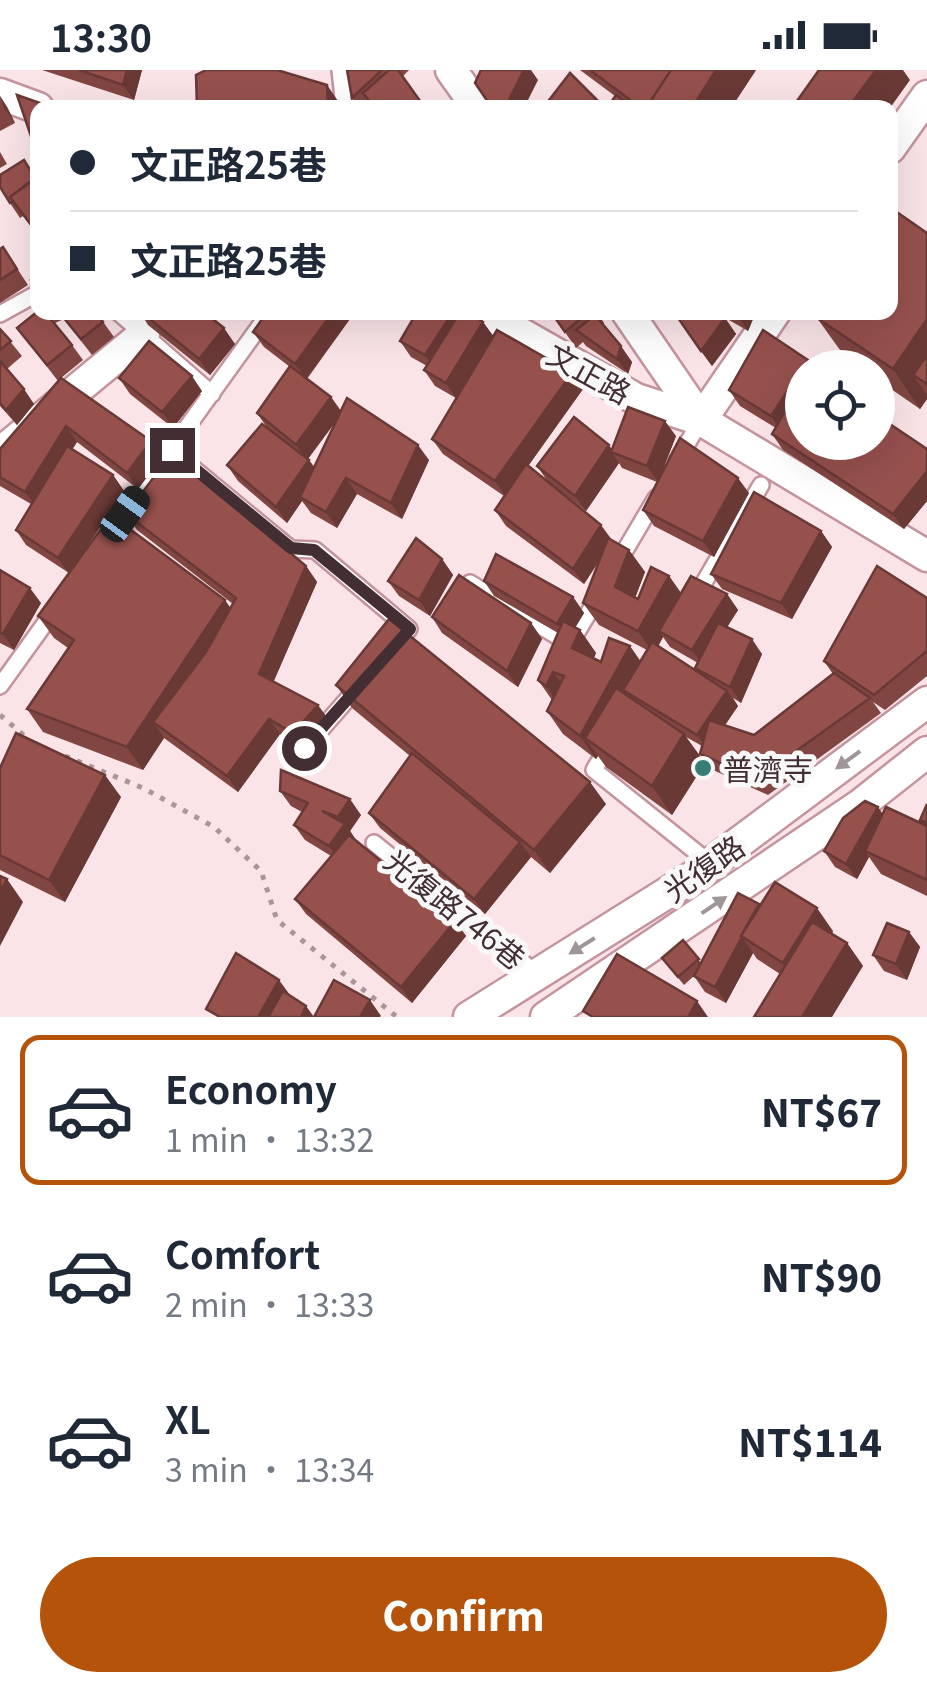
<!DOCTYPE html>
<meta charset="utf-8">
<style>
:root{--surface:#fff;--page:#f6f6f7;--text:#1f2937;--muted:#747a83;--line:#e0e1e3;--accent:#b45309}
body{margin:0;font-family:Georgia,"Noto Sans TC",serif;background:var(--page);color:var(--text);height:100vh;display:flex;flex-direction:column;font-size:38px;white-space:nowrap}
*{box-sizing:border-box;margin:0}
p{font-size:32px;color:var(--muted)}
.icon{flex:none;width:55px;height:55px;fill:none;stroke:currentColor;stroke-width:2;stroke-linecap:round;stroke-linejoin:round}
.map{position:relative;height:947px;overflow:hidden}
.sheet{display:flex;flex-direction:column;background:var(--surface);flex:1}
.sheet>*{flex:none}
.top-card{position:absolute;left:30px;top:30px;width:868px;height:220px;border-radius:20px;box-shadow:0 10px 40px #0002;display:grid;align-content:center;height:220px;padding:0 40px;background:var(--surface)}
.fabs{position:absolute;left:785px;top:280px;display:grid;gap:20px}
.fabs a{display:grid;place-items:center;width:110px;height:110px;border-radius:50%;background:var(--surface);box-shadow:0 10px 40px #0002;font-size:50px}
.end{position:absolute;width:45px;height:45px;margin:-22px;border:12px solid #422e33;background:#fff;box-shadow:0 0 0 5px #fff}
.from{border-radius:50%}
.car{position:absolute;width:30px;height:60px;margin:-30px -15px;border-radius:12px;box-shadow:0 0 8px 2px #0007;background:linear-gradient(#222 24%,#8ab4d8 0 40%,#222 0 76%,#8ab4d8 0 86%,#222 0)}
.top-card b{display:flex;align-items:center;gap:35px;height:95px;font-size:38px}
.top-card b+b{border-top:2px solid var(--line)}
.top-card i{width:25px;height:25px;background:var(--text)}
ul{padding:18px 0 0;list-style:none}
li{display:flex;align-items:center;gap:30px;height:150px;margin:0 20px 15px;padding:0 20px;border:5px solid transparent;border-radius:20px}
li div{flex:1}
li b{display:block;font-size:38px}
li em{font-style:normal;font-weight:800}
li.active{border-color:var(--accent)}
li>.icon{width:90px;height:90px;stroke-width:1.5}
.primary-button{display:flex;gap:20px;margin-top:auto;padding:20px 40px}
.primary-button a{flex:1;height:115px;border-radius:60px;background:var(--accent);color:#fff;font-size:40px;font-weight:800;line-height:115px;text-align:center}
.status{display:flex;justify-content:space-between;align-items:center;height:70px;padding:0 50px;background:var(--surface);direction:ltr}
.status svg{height:28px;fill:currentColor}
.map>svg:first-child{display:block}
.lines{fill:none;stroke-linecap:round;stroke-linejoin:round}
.service-casing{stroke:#c4949e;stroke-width:20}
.minor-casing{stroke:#c4949e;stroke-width:35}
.path{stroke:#aa9599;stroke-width:5;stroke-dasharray:5 8;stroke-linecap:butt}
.service{stroke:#fff;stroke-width:15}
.minor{stroke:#fff;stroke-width:30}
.wall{fill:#814642;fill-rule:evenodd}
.shaded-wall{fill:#693936}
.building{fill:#96514d;stroke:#693936;stroke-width:2.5}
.oneway{fill:#a09699}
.route{stroke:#422e33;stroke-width:12}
.poi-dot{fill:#377d74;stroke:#f8f8f8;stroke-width:4}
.labels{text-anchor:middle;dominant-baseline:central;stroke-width:10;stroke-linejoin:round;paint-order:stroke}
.street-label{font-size:30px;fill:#422e33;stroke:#f8f8f8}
.poi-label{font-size:30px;fill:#422e33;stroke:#f8f8f8;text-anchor:start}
</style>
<div class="status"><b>13:30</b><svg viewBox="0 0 49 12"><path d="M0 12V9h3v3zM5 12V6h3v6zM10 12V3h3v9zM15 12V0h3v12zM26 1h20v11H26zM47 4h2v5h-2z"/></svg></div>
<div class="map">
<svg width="927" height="947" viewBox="0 0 927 947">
<rect width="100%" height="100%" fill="#fae4e8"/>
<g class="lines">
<g class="service-casing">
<path id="service" d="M340 0 344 38
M118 242 212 324
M0 244 38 223
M171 380 291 479 315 480 409 559 394 577
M677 391 701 350
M108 467 270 242
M617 494 656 428
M470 513 570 574 598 527
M695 528 761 415
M0 616 56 538
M610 673 594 700 711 794
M297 687 359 616
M374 773 537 904"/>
</g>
<g class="minor-casing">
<path id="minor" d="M451 0 478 38
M0 24 38 38
M890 78 927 26
M483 242 636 329 701 350 775 242
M627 242 701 350 927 486
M0 383 144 264
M469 947 694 806 927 632
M546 947 860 735 927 682"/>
</g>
<path class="path" d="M0 645 28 669
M65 686 143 718 214 757 261 801 277 850 397 947"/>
<use href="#service" class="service"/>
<use href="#minor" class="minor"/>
</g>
<path class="wall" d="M42 0H142L134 30Z
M347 0H409L403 6 425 38H374L372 35 369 38H358L352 28Z
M580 0H756L731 38H607L615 26Z
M0 26 7 37 15 53 0 61Z
M0 82 7 94 0 98Z
M38 107V165L23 146 20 148 10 133Z
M927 163V329L920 339 878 310V298H860L845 287 817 248Z
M3 177 28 215 0 233V179Z
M48 242H96L114 267 92 285 64 249 55 253Z
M140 242H204L235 274 210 305 148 255Z
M355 242 307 309 331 327 341 341 429 390 402 449 357 424 337 458 311 443 302 431 287 453 238 411 227 395 268 359 257 343 290 297 264 277 253 262ZM336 351 314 397 308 389Z
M551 242H597L604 253 603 255 632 292 628 304 586 276 583 272 576 278Z
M673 242H756L748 261 717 243 725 248 736 264 712 296Z
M483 252 493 266 572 303 583 319 528 396 612 471 629 480 645 502 635 527 638 529 669 506 681 523 727 524 738 540 727 557 762 584 741 633 733 628 738 636 725 655 754 665 833 604 824 591 927 528V606L885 640 873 632 881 643 768 725 711 699 700 684 702 676 686 667 705 693 672 745 606 697 598 686 596 689 563 664 547 641 552 630 538 610 558 563 494 526 484 511 573 527 584 543 575 558 580 560 596 583 594 588 601 592 640 591 647 580 599 555 583 533 600 490 584 514 506 456 495 440 504 426 443 384 432 369 456 328 435 316 424 300 427 296 411 287 400 271ZM663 567 670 577 698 593 695 598 698 601 658 576Z
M17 258 72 275 83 290 61 308 151 371 162 387 138 419 77 372 72 379 113 405 124 421 73 497 231 538 233 534 137 460 126 444 284 478 306 496 317 512 273 612 329 650 304 678 280 664 238 722 164 668 143 700 43 662 27 639 68 578 54 568 38 546 69 503 26 475 16 460 31 434 0 416V379L58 311Z
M0 259 22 286 7 299 34 334 17 355 0 336Z
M808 290 814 298H802L927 379V431L904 459 783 380 772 364 776 358 740 336 729 320Z
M119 308 202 321 173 358 130 324Z
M676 366 658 412 749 423 714 487 654 456 643 440 657 412 622 398 619 393 586 441 548 412 537 396Z
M821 461 832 477 792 549 722 519 711 504Z
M442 489 453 505 430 546 399 526 388 511Z
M0 500 41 533 14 580 0 573Z
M432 547 531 553 542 569 518 617 442 563Z
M336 615 606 734 550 803 531 787 485 844 380 758 369 743 410 686 352 638Z
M0 698 121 727 65 832 0 800Z
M280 721 361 745 350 761 356 770 455 851 466 866 412 933 306 844 295 829 331 786 305 770 294 755 302 742 291 736Z
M927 734V826L881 804 869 787 857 809 835 797 824 781 883 744 923 754 920 750Z
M759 834 833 861 832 864 847 873 863 896 780 904 757 889 753 883 726 933 705 922 694 906 695 905 684 915 662 888 683 870 701 893Z
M909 862 920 877 907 910 884 901 873 885Z"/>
<path class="shaded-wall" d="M127 0H142L134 30 123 15Z
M524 0H531L538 10 524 38H505Z
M716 0H756L731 38H692Z
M876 0H903L910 10 890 38H848Z
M327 15 338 31V38H328Z
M0 26 7 37 15 53 4 38Z
M333 242H355L306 309 295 294Z
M453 242H460L436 301 425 285Z
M735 242H756L748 261Z
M725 248 736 264 712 296 701 281Z
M927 249V314L913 305 927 325V329L920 339 893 299Z
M483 252 494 267 456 329 446 313Z
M224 258 235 274 210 305 199 289Z
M621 276 632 292 628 304 617 289Z
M808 290 814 298H803Z
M802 298V331L782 362 771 346Z
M572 303 583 319 506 427 495 411Z
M192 306 202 321 173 358 162 342Z
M24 319 34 334 17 355 6 340Z
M331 327 342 343 307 390 296 375Z
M665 351 676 366 658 412 647 396Z
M66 356 77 372 36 437 25 422Z
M151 371 162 387 138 419 127 403Z
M418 375 429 390 402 449 391 433Z
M609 375 615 384 611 382 619 393 586 441 575 426Z
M309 390 320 405 300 427 302 431 287 453 276 437Z
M927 401V431L904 459 893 444Z
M113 405 124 421 69 504 58 488Z
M346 408 357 424 337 458 326 442Z
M738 408 749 423 714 487 703 471Z
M601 455 612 470 584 514 573 499Z
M821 461 832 477 792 549 781 533Z
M629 480 645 502 631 539 615 517Z
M442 489 453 505 430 546 419 530Z
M306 496 317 512 270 620 259 604Z
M669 506 685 529 659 561 663 567 654 584 638 561Z
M30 518 41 533 14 580 3 564Z
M727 524 738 540 703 595 692 580Z
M573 527 584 543 568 569 557 554Z
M225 530 241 553 153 652 164 668 143 700 127 677Z
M531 553 542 569 518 617 507 601Z
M580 560 596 583 588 601 572 578Z
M752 569 762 584 741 633 730 617Z
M630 576 646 599 623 620 629 629 585 668 598 686 596 689 580 666Z
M553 602 569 624 562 639 546 616Z
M727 621 738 636 708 680 697 665Z
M318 635 329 650 304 678 293 663Z
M269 649 280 664 238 722 227 706Z
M684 664 705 693 672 745 652 716Z
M105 705 121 727 65 832 49 810Z
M590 712 606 734 550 803 534 780Z
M350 729 361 745 350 761 356 770 340 792 329 776 344 755 338 747Z
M878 737 889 753 865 781 869 787 857 809 846 794Z
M520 772 531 787 485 844 474 829Z
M7 809 23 832 0 876V822Z
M817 838 833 861 799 916 783 893Z
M455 851 466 866 412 933 401 917Z
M909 862 920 877 907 910 896 894Z
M742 867 753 883 726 933 715 917Z
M847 873 863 896 832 947H802Z
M279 910 290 925 278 947H258Z
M370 930 381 946 380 947H360Z
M697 931 708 947H688Z
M306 936 314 947H301Z"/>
<path class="building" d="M79 0H127L123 15Z
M206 0H277L327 15 328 38H197L196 5Z
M347 0H382L352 28Z
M389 0H398L423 35 420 38H375L363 23Z
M481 0H524L505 38H492L475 13Z
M590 0H671L646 38H641Z
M671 0H716L692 38H646Z
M819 0H876L848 38H792Z
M570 3 599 32 595 38H543Z
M17 25 54 38H38V80L36 81Z
M616 25 633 38H607Z
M24 90 35 108 10 127 13 131 10 133 0 117V105Z
M38 107V164L10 127Z
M891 138 927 163V249L893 299 817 248 821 242H890V140Z
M3 177 17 199 0 210V179Z
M38 206V223L31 210Z
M38 241V242H45L72 275 47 295 17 258Z
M69 242H96L103 252 81 269 63 247Z
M141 242H204L224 258 199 289Z
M267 242H333L295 294 253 262Z
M417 242H453L425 285 400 271Z
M460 242H469L483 252 446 313 424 300Z
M551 242H588L565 262Z
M674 242H716L725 248 701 281Z
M595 245 621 276 617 289 576 260Z
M0 259 11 271 0 280Z
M497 260 572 303 495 411 432 369Z
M763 260 808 290 771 346 729 320Z
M149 271 192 306 162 342 119 308Z
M927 285V314L913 305Z
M0 291 24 319 6 340 0 333Z
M290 296 331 327 296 375 257 343Z
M61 308 151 371 127 403 66 356 25 422 0 407V379Z
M802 312V372H878V346L927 379V401L893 444 772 364Z
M347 328 418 375 391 433 346 408 326 442 300 427Z
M628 337 665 351 647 396 611 382Z
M574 347 609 375 575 426 537 396Z
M262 354 309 390 276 437 227 395Z
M680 368 738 408 703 471 643 440Z
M67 376 113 405 58 488 16 460Z
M173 382 276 466 274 469 306 496 259 604 318 635 293 663 269 649 227 706 153 652 206 582 236 528 126 444Z
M526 394 601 455 573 499 495 440Z
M754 422 821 461 781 533 711 504Z
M111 445 225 530 127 677 27 639 74 570 38 546Z
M416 468 442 489 419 530 388 511Z
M608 468 629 480 615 517 638 529 651 497 669 506 638 561 583 533Z
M496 484 573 527 557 554 484 511Z
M877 496 927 528V581L874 625 824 591Z
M0 500 30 518 3 564 0 563Z
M459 505 531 553 507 601 432 547Z
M691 506 727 524 692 580 659 561Z
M389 549 590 712 534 780 336 615Z
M563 551 580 560 572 578 601 592 609 568 630 576 580 666 547 641 564 606 553 602 546 616 538 610Z
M718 553 752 569 730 617 695 598Z
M652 572 727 621 697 665 623 620Z
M834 603 870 628 757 709 700 684 709 650 754 665Z
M616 618 684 664 652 716 585 668Z
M16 663 105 705 49 810 0 785V698Z
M412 683 520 772 474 829 369 743Z
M281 700 350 729 338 747 322 741 345 754 329 776 294 755 308 733 280 721Z
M865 731 878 737 846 794 824 781 843 748Z
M927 734V753L920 750Z
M886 737 927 756V810L865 781Z
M349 765 455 851 401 917 295 829Z
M0 806 7 809 0 822Z
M775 812 817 838 783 893 741 866Z
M738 823 759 834 741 866 742 867 715 917 694 906Z
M812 852 847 873 802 947H754Z
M887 853 909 862 896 894 873 885Z
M683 870 699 889 678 907 662 888Z
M236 883 279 910 258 947H220L206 939Z
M617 884 697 931 688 947H593L583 941Z
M334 910 370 930 360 947H314Z
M283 921 306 936 301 947H268Z"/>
<defs><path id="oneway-solid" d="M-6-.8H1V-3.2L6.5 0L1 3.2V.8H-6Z" transform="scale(2.5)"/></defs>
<g class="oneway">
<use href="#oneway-solid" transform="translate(848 690) rotate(144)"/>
<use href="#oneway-solid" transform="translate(714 835) rotate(-34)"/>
<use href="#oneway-solid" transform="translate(582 876) rotate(148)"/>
</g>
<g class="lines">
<path class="route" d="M172 380 291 478 314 480 410 559 304 678"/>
</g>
<circle class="poi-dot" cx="703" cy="698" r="10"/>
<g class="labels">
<g class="street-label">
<text transform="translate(590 302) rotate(29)">文正路</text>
<text transform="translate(703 797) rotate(-35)">光復路</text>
<text transform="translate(456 838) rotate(39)">光復路746巷</text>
</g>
<g class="poi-label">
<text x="723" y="698">普濟寺</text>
</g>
</g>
</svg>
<div class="fabs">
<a><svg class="icon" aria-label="locate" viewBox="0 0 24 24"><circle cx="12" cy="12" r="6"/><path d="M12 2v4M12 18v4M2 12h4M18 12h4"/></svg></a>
</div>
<i class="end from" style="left:304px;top:678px"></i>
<i class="end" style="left:172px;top:380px"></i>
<i class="car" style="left:125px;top:444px;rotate:36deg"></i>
<div class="top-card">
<b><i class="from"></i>文正路25巷</b>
<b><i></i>文正路25巷</b>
</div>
</div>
<section class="sheet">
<ul>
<li class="active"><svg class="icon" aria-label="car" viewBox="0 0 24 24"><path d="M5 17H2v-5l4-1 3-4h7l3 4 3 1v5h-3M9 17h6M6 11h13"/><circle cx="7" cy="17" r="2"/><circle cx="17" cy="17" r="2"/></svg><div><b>Economy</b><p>1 min · 13:32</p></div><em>NT$67</em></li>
<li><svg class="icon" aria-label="car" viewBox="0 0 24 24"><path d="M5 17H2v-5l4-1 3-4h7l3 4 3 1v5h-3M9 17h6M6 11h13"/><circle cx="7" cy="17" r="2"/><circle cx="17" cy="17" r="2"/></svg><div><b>Comfort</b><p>2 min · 13:33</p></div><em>NT$90</em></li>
<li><svg class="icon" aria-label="car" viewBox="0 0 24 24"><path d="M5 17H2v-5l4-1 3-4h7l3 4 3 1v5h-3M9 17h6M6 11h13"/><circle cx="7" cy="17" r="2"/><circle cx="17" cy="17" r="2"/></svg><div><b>XL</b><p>3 min · 13:34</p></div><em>NT$114</em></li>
</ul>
<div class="primary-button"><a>Confirm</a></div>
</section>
